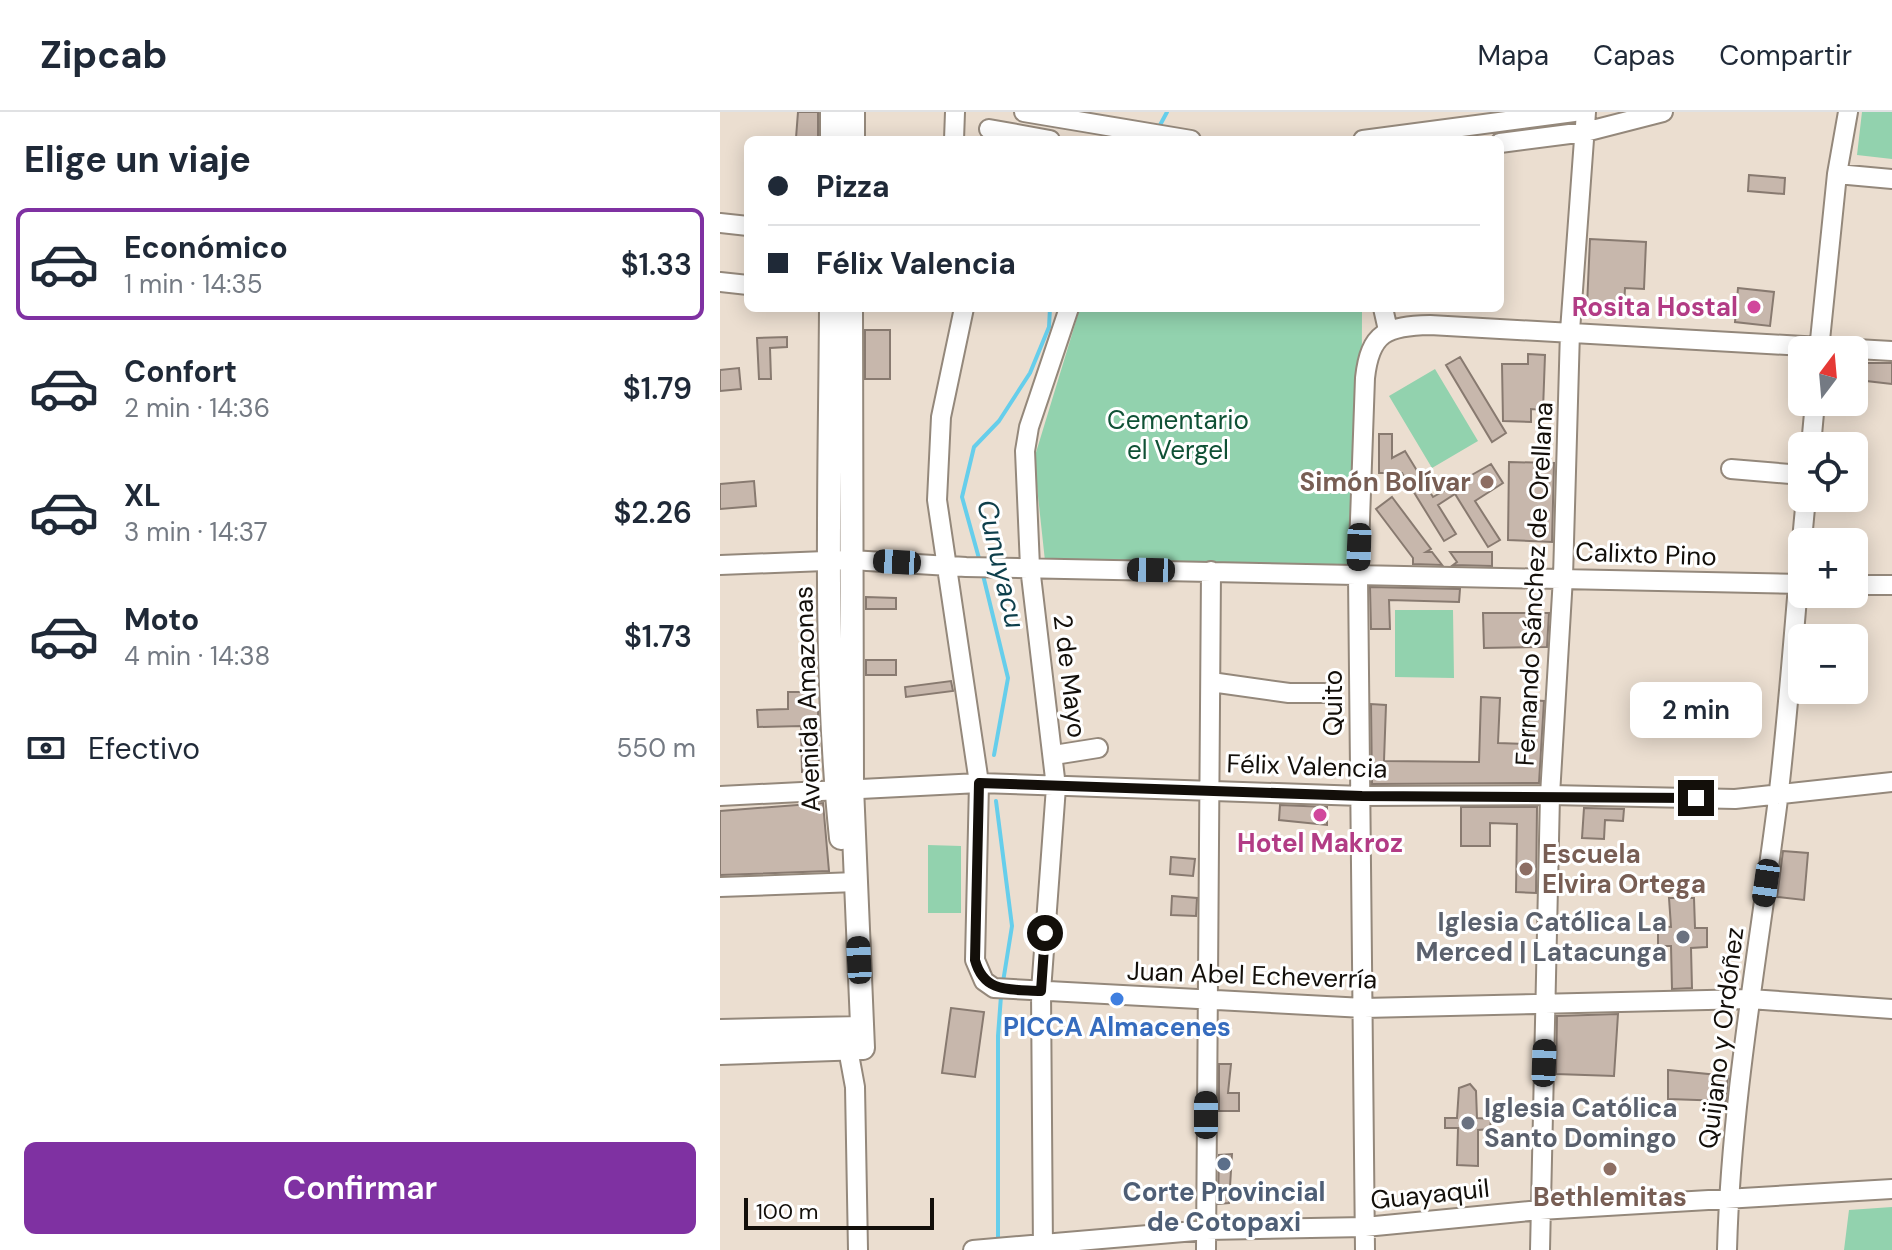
<!DOCTYPE html>
<html lang="es">
<meta charset="utf-8">
<style>
:root{--surface:#fff;--page:#f2f2f3;--text:#1f2937;--muted:#747a83;--line:#e0e1e3;--accent:#7f31a2}
body{margin:0;font-family:"DM Sans",sans-serif;background:var(--page);color:var(--text);height:100vh;display:flex;flex-direction:column;font-size:30px;white-space:nowrap}
*{box-sizing:border-box;margin:0}
p{font-size:26px;color:var(--muted)}
.icon{flex:none;width:44px;height:44px;fill:none;stroke:currentColor;stroke-width:2;stroke-linecap:round;stroke-linejoin:round}
.map{position:relative;flex:1;overflow:hidden}
.drawer{display:flex;flex-direction:column;background:var(--surface);width:720px}
.drawer>*{flex:none}
.banner{position:absolute;left:24px;top:24px;width:760px;height:176px;border-radius:12px;box-shadow:0 4px 20px #0003;display:grid;align-content:center;height:176px;padding:0 24px;background:var(--surface)}
.needle{width:52px;rotate:16deg}
.buttons{position:absolute;left:1068px;top:224px;display:grid;gap:16px}
.buttons a{display:grid;place-items:center;width:80px;height:80px;border-radius:12px;background:var(--surface);box-shadow:0 4px 20px #0003;font-size:40px}
.scale{position:absolute;left:24px;bottom:20px;width:190px;box-sizing:border-box;padding-left:8px;border:4px solid #130f0a;border-top:0;font-size:22px;line-height:28px;white-space:nowrap;color:#130f0a;-webkit-text-stroke:6px #fff;paint-order:stroke}
.end{position:absolute;width:36px;height:36px;margin:-18px;border:10px solid #130f0a;background:#fff;box-shadow:0 0 0 4px #fff}
.from{border-radius:50%}
.bubble{position:absolute;height:56px;border-radius:12px;background:var(--surface);box-shadow:0 4px 20px #0003;font-size:26px;font-weight:600;line-height:56px;text-align:center}
.car{position:absolute;width:24px;height:48px;margin:-24px -12px;border-radius:10px;box-shadow:0 0 6px 2px #0007;background:linear-gradient(#222 24%,#8ab4d8 0 40%,#222 0 76%,#8ab4d8 0 86%,#222 0)}
.banner b{display:flex;align-items:center;gap:28px;height:76px;font-size:30px}
.banner b+b{border-top:2px solid var(--line)}
.banner i{width:20px;height:20px;background:var(--text)}
ul{padding:0;list-style:none}
li{display:flex;align-items:center;gap:24px;height:112px;margin:0 16px 12px;padding:0 8px;border:4px solid transparent;border-radius:12px}
li div{flex:1}
li b{display:block;font-size:30px}
li em{font-style:normal;font-weight:600}
li.selected{border-color:var(--accent)}
li>.icon{width:72px;height:72px;stroke-width:1.5}
h2{padding:0 24px;font-size:36px;line-height:96px}
.pay{display:flex;align-items:center;gap:20px;height:88px;padding:0 24px;font-size:30px}
.pay p{margin-inline-start:auto}
.cta{display:flex;gap:16px;margin-top:auto;padding:16px 24px}
.cta a{flex:1;height:92px;border-radius:12px;background:var(--accent);color:#fff;font-size:32px;font-weight:600;line-height:92px;text-align:center}
header{display:flex;align-items:center;gap:48px;box-sizing:border-box;height:112px;padding:0 40px;background:var(--surface);border-bottom:2px solid var(--line)}
header strong{font-size:38px}
nav{display:flex;gap:44px;margin-inline-start:auto;font-size:28px}
main{display:flex;flex:1;min-height:0}
.map>svg:first-child{display:block}
.green{fill:#92d2ae}
.lines{fill:none;stroke-linecap:round;stroke-linejoin:round}
.stream{stroke:#66ceeb;stroke-width:4}
.building{fill:#c7b7ac;stroke:#887a70;stroke-width:2}
.minor-casing{stroke:#94887b;stroke-width:22}
.major-casing{stroke:#94887b;stroke-width:26}
.minor{stroke:#fff;stroke-width:18}
.major{stroke:#fff;stroke-width:22}
.route{stroke:#130f0a;stroke-width:10}
.hotel-dot{fill:#d1479c;stroke:#fff;stroke-width:3}
.education-dot{fill:#8d6e63;stroke:#fff;stroke-width:3}
.worship-dot{fill:#6b7280;stroke:#fff;stroke-width:3}
.shop-dot{fill:#3f7fe0;stroke:#fff;stroke-width:3}
.service-dot{fill:#5c6f8a;stroke:#fff;stroke-width:3}
.labels{text-anchor:middle;dominant-baseline:central;stroke-width:6;stroke-linejoin:round;paint-order:stroke}
.hotel-label{font-size:26px;font-weight:bold;fill:#b23c85;stroke:#fff;text-anchor:end}
.park-label{font-size:26px;fill:#0f5135;stroke:#fff}
.education-label{font-size:26px;font-weight:bold;fill:#785e54;stroke:#fff;text-anchor:end}
.street-label{font-size:26px;fill:#130f0a;stroke:#fff}
.worship-label{font-size:26px;font-weight:bold;fill:#5b616d;stroke:#fff;text-anchor:end}
.shop-label{font-size:26px;font-weight:bold;fill:#366cbe;stroke:#fff}
.service-label{font-size:26px;font-weight:bold;fill:#4e5e75;stroke:#fff}
.water-label{font-size:28px;font-style:italic;fill:#0e3f4b;stroke:#fff}
</style>
<header>
<strong>Zipcab</strong>
<nav><a>Mapa</a><a>Capas</a><a>Compartir</a></nav>
</header>
<main>
<section class="drawer">
<h2>Elige un viaje</h2>
<ul>
<li class="selected"><svg class="icon" aria-label="car" viewBox="0 0 24 24"><path d="M5 17H2v-5l4-1 3-4h7l3 4 3 1v5h-3M9 17h6M6 11h13"/><circle cx="7" cy="17" r="2"/><circle cx="17" cy="17" r="2"/></svg><div><b>Económico</b><p>1 min · 14:35</p></div><em>$1.33</em></li>
<li><svg class="icon" aria-label="car" viewBox="0 0 24 24"><path d="M5 17H2v-5l4-1 3-4h7l3 4 3 1v5h-3M9 17h6M6 11h13"/><circle cx="7" cy="17" r="2"/><circle cx="17" cy="17" r="2"/></svg><div><b>Confort</b><p>2 min · 14:36</p></div><em>$1.79</em></li>
<li><svg class="icon" aria-label="car" viewBox="0 0 24 24"><path d="M5 17H2v-5l4-1 3-4h7l3 4 3 1v5h-3M9 17h6M6 11h13"/><circle cx="7" cy="17" r="2"/><circle cx="17" cy="17" r="2"/></svg><div><b>XL</b><p>3 min · 14:37</p></div><em>$2.26</em></li>
<li><svg class="icon" aria-label="car" viewBox="0 0 24 24"><path d="M5 17H2v-5l4-1 3-4h7l3 4 3 1v5h-3M9 17h6M6 11h13"/><circle cx="7" cy="17" r="2"/><circle cx="17" cy="17" r="2"/></svg><div><b>Moto</b><p>4 min · 14:38</p></div><em>$1.73</em></li>
</ul>
<div class="pay"><svg class="icon" aria-label="cash" viewBox="0 0 24 24"><path d="M3 7h18v10H3z"/><circle cx="12" cy="12" r="2"/></svg>Efectivo<p>550 m</p></div>
<div class="cta"><a>Confirmar</a></div>
</section>
<div class="map">
<svg width="1172" height="1138" viewBox="0 0 1172 1138">
<rect width="100%" height="100%" fill="#ebded0"/>
<path class="green" d="M1142 0H1172V47L1137 43Z
M360 196H646L642 199 641 453 325 449 314 347Z
M715 257 758 329 712 356 669 284Z
M675 498H733L734 566 675 565Z
M208 733 241 734V801H208Z
M1172 1095V1138H1124L1129 1098Z"/>
<g class="lines">
<path class="stream" d="M439 15 447 0
M260 450 242 385 254 335 279 309 310 261 329 215 330 196
M263 463 288 566 274 643
M276 689 292 814 283 870
M278 1129V924L281 884"/>
</g>
<path class="building" d="M78 0H98V27L76 26Z
M1029 63 1065 66 1064 82 1028 79Z
M870 127 926 130 924 177 905 176 904 195 867 194Z
M1018 176 1054 180 1050 214 1015 210Z
M145 218H170V267H145Z
M67 225V235L50 236 51 267H39L37 226Z
M808 242 825 243 823 298 811 297V310L783 309 782 252H808Z
M740 245 786 321 772 330 726 253Z
M1138 251H1172V272L1138 268Z
M19 256 21 277 0 279V258Z
M659 322H672V346L685 339 713 385 771 352 783 371 755 389 780 428 768 435 735 382 718 393 736 422 724 429 682 361H659Z
M789 350 834 351 832 430 788 428Z
M34 369 36 394 0 397V372Z
M672 385 711 437 706 440H712L722 453 693 452V446L656 397Z
M730 440H772V454L733 453 737 450Z
M650 475 740 477 739 490 669 488 670 517H651Z
M146 485 176 486V497H146Z
M763 501H829L827 535 764 536Z
M146 548H176V563H146Z
M231 569 233 579 186 585 185 575Z
M68 580H93V596H98L99 660H82L81 614 38 615 37 598 68 597Z
M761 585 780 586 778 631 808 632 810 588 824 589 819 671 652 672 651 592 666 593 664 649 759 650Z
M103 691 109 759 0 763V699Z
M560 693 607 695V713L559 708Z
M741 695H817L816 781 796 780 797 712 770 711V734H741Z
M864 696 904 697 903 709 885 708 884 727 862 726Z
M1063 739 1088 741 1084 788 1057 785Z
M451 745 475 747 473 764 450 762Z
M452 784 477 786 476 804 451 803Z
M949 786H974L975 816H987V835L971 836 972 876 952 877 951 834H938V814L951 815Z
M231 896 264 900 255 965 222 961Z
M898 902 894 964 836 962 837 904Z
M499 952H511L508 981H519V999H499Z
M948 958 1008 964 1006 989 948 987Z
M750 972 756 979 757 1006 771 1007 770 1017 758 1018V1054L737 1053 738 1016H725V1006H737L739 976Z
M512 1042 509 1091 498 1092 499 1043Z"/>
<g class="lines">
<g class="minor-casing">
<path id="minor" d="M304 0 471 28
M269 17 330 28
M234 28 235 0
M643 28 854 0
M780 31 865 20 943 0
M1117 62 1172 67
M0 111 28 114
M0 170 28 173
M244 196 221 305 217 388 259 671 255 848 264 869 274 876 644 896 1030 887 1172 897
M663 196 668 218
M1099 238 1117 62 1128 0
M1091 334 1095 290
M1011 357 1082 363
M0 453 131 448 246 455 1082 472
M1134 473H1172
M491 570 569 581H604
M334 643 378 636
M0 684 259 671 642 684 830 683 1015 687 1172 670
M0 775 136 770
M128 937 135 975 138 1138
M253 1138 487 1118 645 1115 820 1098 1172 1077
M323 1138 321 879 336 675 310 455 305 339 309 315 349 196
M486 1138 491 459
M645 1138 638 464 645 266C650 220 667 214 710 213L1172 239
M820 1138 830 683 843 465 850 219 866 0
M1007 1138C1011 987 1039 837 1058 687 1070 587 1076 486 1086 386"/>
</g>
<g class="major-casing">
<path id="major" d="M112 28V0
M133 28V0
M111 196C110 372 103 551 121 726
M0 919 142 916
M0 941 143 936 132 675 131 196"/>
</g>
<use href="#minor" class="minor"/>
<use href="#major" class="major"/>
</g>
<g class="lines">
<path class="route" d="M325 821 321 879C291 877 264 882 255 848L259 671 642 684 976 686"/>
</g>
<g class="hotel-dot">
<circle cx="1034" cy="195" r="8"/>
<circle cx="600" cy="703" r="8"/>
</g>
<g class="education-dot">
<circle cx="767" cy="370" r="8"/>
<circle cx="806" cy="757" r="8"/>
<circle cx="890" cy="1057" r="8"/>
</g>
<g class="worship-dot">
<circle cx="963" cy="825" r="8"/>
<circle cx="748" cy="1011" r="8"/>
</g>
<circle class="shop-dot" cx="397" cy="887" r="8"/>
<circle class="service-dot" cx="504" cy="1052" r="8"/>
<g class="labels">
<g class="hotel-label">
<text x="1018" y="195">Rosita Hostal</text>
<text x="600" y="731" text-anchor="middle">Hotel Makroz</text>
</g>
<g class="park-label">
<text x="458" y="308">Cementario<tspan x="458" dy="30">el Vergel</tspan></text>
</g>
<g class="education-label">
<text x="751" y="370">Simón Bolívar</text>
<text x="822" y="742" text-anchor="start">Escuela<tspan x="822" dy="30">Elvira Ortega</tspan></text>
<text x="890" y="1085" text-anchor="middle">Bethlemitas</text>
</g>
<g class="street-label">
<text transform="translate(926 442) rotate(2)">Calixto Pino</text>
<text transform="translate(814 472) rotate(-87)">Fernando Sánchez de Orellana</text>
<text transform="translate(350 564) rotate(83)">2 de Mayo</text>
<text transform="translate(87 587) rotate(-92)">Avenida Amazonas</text>
<text transform="translate(613 591) rotate(-90)">Quito</text>
<text transform="translate(587 654) rotate(2)">Félix Valencia</text>
<text transform="translate(532 863) rotate(2)">Juan Abel Echeverría</text>
<text transform="translate(1001 926) rotate(-83)">Quijano y Ordóñez</text>
<text transform="translate(710 1082) rotate(-6)">Guayaquil</text>
</g>
<g class="worship-label">
<text x="947" y="810">Iglesia Católica La<tspan x="947" dy="30">Merced | Latacunga</tspan></text>
<text x="764" y="996" text-anchor="start">Iglesia Católica<tspan x="764" dy="30">Santo Domingo</tspan></text>
</g>
<g class="shop-label">
<text x="397" y="915">PICCA Almacenes</text>
</g>
<g class="service-label">
<text x="504" y="1080">Corte Provincial<tspan x="504" dy="30">de Cotopaxi</tspan></text>
</g>
<g class="water-label">
<text transform="translate(281 452) rotate(77)">Cunuyacu</text>
</g>
</g>
</svg>
<div class="buttons">
<a><svg class="needle" viewBox="-14 -14 28 28"><path d="M0-13l5 13h-10z" fill="#e53935"/><path d="M0 13l5-13h-10z" fill="#747a83"/></svg></a>
<a><svg class="icon" aria-label="locate" viewBox="0 0 24 24"><circle cx="12" cy="12" r="6"/><path d="M12 2v4M12 18v4M2 12h4M18 12h4"/></svg></a>
<a>+</a>
<a>−</a>
</div>
<div class="scale">100 m</div>
<i class="end from" style="left:325px;top:821px"></i>
<i class="end" style="left:976px;top:686px"></i>
<div class="bubble" style="left:910px;top:570px;width:132px">2 min</div>
<i class="car" style="left:639px;top:435px;rotate:182deg"></i>
<i class="car" style="left:177px;top:450px;rotate:273deg"></i>
<i class="car" style="left:431px;top:458px;rotate:271deg"></i>
<i class="car" style="left:1046px;top:771px;rotate:188deg"></i>
<i class="car" style="left:139px;top:848px;rotate:357deg"></i>
<i class="car" style="left:824px;top:951px;rotate:2deg"></i>
<i class="car" style="left:486px;top:1003px;rotate:0deg"></i>
<div class="banner">
<b><i class="from"></i>Pizza</b>
<b><i></i>Félix Valencia</b>
</div>
</div>
</main>
